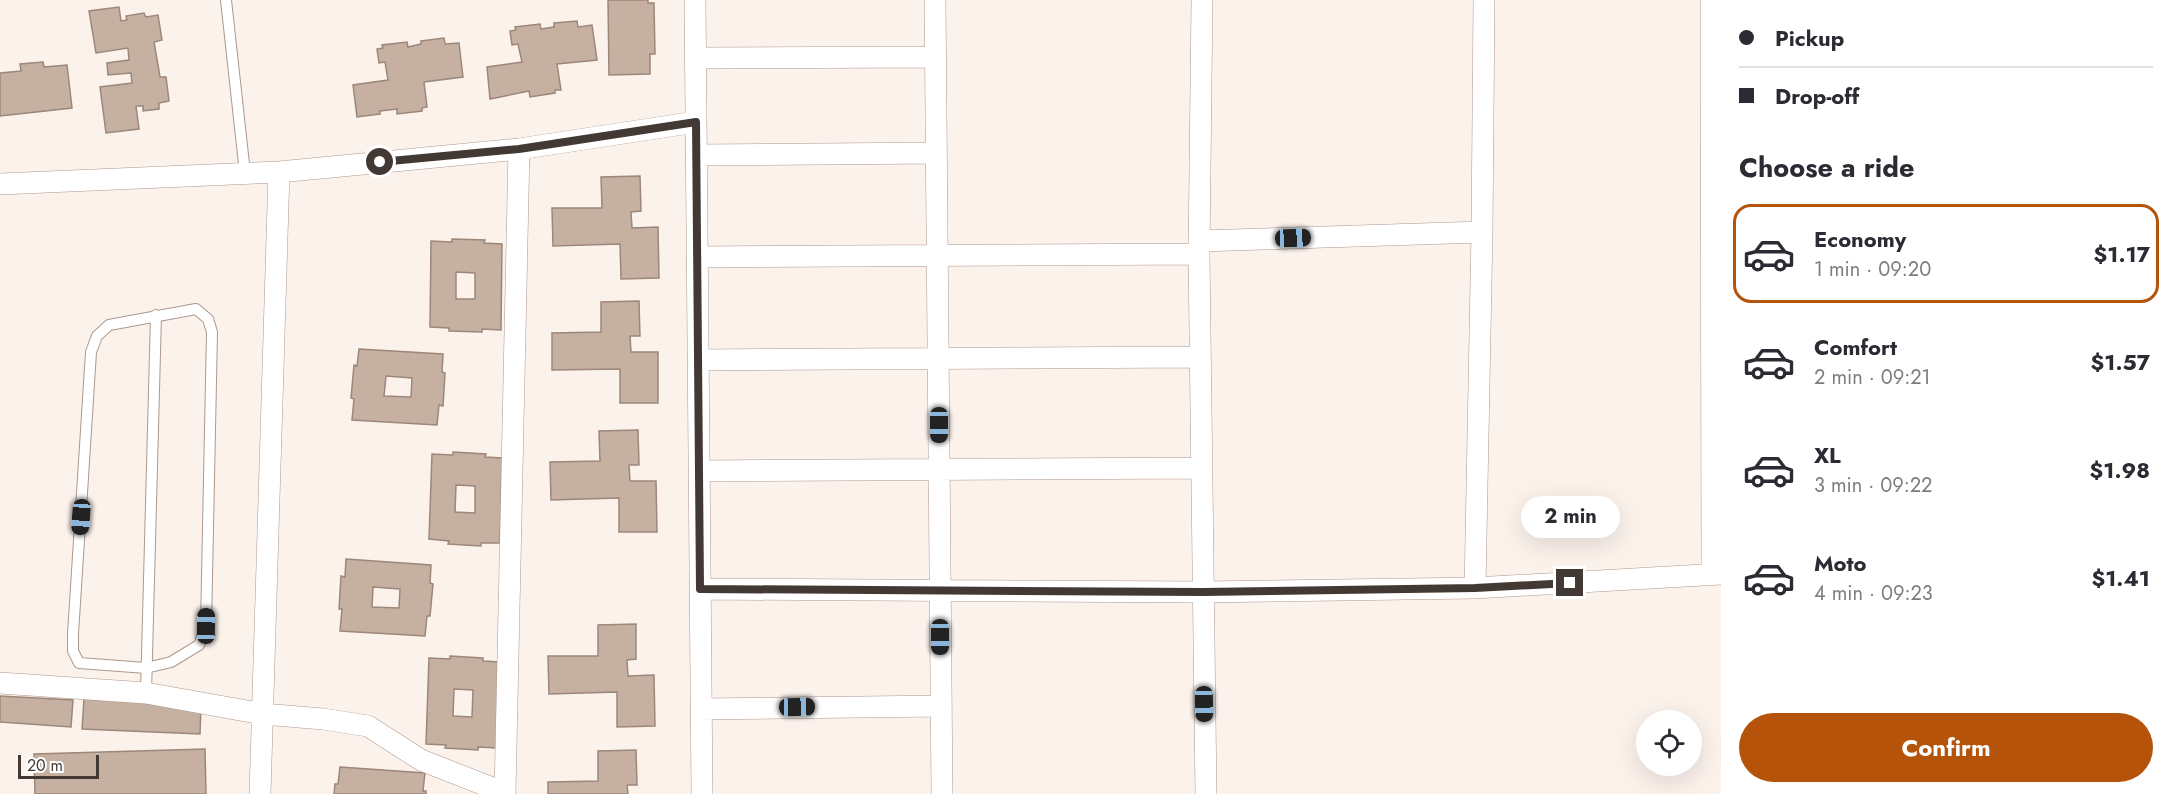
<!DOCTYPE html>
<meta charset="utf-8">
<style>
:root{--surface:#fff;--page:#f7f7f7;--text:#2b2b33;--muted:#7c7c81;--line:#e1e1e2;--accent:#b45309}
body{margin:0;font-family:Jost,sans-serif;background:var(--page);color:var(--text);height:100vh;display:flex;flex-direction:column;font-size:22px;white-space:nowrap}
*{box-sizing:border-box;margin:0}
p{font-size:20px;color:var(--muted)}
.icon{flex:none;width:33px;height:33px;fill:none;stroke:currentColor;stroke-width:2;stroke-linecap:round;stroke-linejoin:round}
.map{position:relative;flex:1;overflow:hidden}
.details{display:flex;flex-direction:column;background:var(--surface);width:450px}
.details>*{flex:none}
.banner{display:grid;align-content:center;height:132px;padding:0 18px;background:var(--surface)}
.buttons{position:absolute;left:1636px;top:710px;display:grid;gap:12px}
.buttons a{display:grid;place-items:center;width:66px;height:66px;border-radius:50%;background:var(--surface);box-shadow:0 6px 24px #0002;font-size:30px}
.scale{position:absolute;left:18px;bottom:15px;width:81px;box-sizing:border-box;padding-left:6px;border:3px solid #433934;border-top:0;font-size:16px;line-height:21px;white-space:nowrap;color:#433934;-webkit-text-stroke:4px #fff;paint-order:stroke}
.end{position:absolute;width:27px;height:27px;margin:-14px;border:8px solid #433934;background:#fff;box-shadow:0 0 0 3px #fff}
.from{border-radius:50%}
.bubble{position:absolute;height:42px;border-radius:21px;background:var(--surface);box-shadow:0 6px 24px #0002;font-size:20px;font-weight:700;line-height:42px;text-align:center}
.car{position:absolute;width:18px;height:36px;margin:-18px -9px;border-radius:8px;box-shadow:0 0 4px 2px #0007;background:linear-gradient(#222 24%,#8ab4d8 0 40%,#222 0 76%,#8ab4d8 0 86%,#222 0)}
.banner b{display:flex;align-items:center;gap:21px;height:57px;font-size:22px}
.banner b+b{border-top:2px solid var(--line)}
.banner i{width:15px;height:15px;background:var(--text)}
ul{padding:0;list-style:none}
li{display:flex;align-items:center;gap:18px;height:99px;margin:0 12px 9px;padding:0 6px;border:3px solid transparent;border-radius:18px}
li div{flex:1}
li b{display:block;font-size:22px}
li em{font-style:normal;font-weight:700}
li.current{border-color:var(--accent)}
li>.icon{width:54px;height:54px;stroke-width:1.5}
h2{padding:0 18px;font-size:27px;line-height:72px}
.action{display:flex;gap:12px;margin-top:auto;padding:12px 18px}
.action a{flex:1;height:69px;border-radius:36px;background:var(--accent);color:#fff;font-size:24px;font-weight:700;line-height:69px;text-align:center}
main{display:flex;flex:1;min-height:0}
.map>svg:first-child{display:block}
.building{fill:#c6b0a1;stroke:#9c8779;stroke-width:1.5;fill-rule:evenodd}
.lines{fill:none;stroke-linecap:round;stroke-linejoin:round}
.lane-casing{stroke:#ae988b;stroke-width:12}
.street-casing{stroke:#ae988b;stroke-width:22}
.lane{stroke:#fff;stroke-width:10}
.street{stroke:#fff;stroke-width:21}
.route{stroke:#433934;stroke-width:8}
</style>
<main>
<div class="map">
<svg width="1721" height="794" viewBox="0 0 1721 794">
<rect width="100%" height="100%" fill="#fcf2ec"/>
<path class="building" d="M608 0H648V3H654L655 54H650V74L609 75Z
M119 7 121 21 127 20 126 16 144 13 146 17 158 15 162 40 154 42 160 77H166L169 101 159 103V109L143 111V106H136L139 129 106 133 100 87 132 83 131 73 108 75 107 63 129 60 128 48 96 53 89 11Z
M577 21 578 27 592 25 597 60 557 64 561 90H555V93L530 97 529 91 490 99 487 67 522 62 518 44 512 45 510 31 516 30 515 27 540 24 541 29 554 27V23Z
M444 38 445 44 459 43 463 77 424 82 427 107 422 108V111L397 114V109L380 111V114L357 117 353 85 388 80 385 62 379 63 377 49 383 48 382 45 407 42 408 47 421 44V41Z
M43 62 44 67 67 65 72 108 0 116V73L21 71 20 64Z
M640 176 641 211 631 212 632 228 658 227 659 278 621 279 620 244 553 246 552 208H602L601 177Z
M452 239 485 240 484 243 502 244 501 330 482 329V332L449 331V328L430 327 431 241 452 242ZM456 272 475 273V299H456Z
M639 301 640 336H630L631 352H658V403H620V369L552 370V333L601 332V302Z
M359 349 443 354 442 372 445 373 443 406 439 405 437 425 352 420 354 399 351 398 354 365 357 366ZM386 376 412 378 411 397 384 396Z
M638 430 639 465H629L630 481H656L657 532H619V498L551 500 550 462 600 461 599 431Z
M453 452 486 454 485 457 502 458 500 543H481V546L448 544 449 541 429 539 432 454 453 455ZM456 485 475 486V513L455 512Z
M346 559 431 565 430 583 433 584 430 616H427L425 636 340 631 342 609H339L341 576 345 577ZM373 587 400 589 399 608 372 607Z
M636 624V659L627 660 628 676 654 675 655 726 617 727V692L549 694 548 656H598V625Z
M450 656 483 658V661L500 662 497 748 478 747V750L445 748 446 745 426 744 429 658 450 659ZM454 689 473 690 472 717 453 716Z
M0 696 73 700 71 727 0 722Z
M84 699 201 705 200 734 82 729Z
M205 749 206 794H35L34 754Z
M636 750 637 785H627L628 794H548V782L598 781V751Z
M340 767 425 773 423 791H426V794H334L335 784H338Z"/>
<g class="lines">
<g class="lane-casing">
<path id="lane" d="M226 0 245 173
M196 309 208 319 212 332 206 626 199 645 171 662 146 668 79 663 73 651V634L91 352 97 336 109 325Z
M146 693 156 315"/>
</g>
<g class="street-casing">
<path id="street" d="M695 0 702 794
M935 0 942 794
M1202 0 1199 254 1206 794
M1711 0 1712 574
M695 58 936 57
M696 155 936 153
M0 184 279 172 519 149 696 122
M1199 241 1482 232
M697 257 1199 254
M698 360 1200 357
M699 471 1202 468
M1475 588 1482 232 1484 0
M700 589 1203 592 1475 588 1721 574
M0 683 146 693 263 714 323 719 368 726 421 760 505 793
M701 709 941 706
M260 794 279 172
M505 794 519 149"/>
</g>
<use href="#lane" class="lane"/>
<use href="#street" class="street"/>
</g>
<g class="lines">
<path class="route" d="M380 162 519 149 696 122 700 589 1203 592 1475 588 1570 583"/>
</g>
</svg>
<div class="buttons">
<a><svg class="icon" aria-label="locate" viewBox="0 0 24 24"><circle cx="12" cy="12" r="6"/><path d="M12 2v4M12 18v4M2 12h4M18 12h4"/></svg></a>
</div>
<div class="scale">20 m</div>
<i class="end from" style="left:380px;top:162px"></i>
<i class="end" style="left:1570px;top:583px"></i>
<div class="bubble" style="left:1521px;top:496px;width:99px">2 min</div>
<i class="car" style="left:1293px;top:238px;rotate:88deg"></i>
<i class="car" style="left:939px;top:425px;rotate:180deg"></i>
<i class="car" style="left:81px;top:517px;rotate:184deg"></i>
<i class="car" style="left:206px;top:626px;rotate:1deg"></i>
<i class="car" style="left:940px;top:637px;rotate:180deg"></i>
<i class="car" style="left:1204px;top:704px;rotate:179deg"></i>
<i class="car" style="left:797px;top:707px;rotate:89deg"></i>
</div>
<section class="details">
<div class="banner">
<b><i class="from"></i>Pickup</b>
<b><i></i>Drop-off</b>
</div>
<h2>Choose a ride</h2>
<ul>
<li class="current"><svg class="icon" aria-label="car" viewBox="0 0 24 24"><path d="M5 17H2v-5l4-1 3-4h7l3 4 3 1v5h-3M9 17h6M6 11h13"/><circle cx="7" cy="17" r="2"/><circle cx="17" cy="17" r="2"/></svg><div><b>Economy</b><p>1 min · 09:20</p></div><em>$1.17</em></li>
<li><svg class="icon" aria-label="car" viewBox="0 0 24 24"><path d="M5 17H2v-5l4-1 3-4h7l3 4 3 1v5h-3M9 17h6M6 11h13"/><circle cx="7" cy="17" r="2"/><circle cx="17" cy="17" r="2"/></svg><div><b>Comfort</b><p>2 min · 09:21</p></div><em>$1.57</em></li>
<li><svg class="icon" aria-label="car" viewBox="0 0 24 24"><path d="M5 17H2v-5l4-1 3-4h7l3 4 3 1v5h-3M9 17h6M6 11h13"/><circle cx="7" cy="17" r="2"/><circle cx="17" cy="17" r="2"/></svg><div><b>XL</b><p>3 min · 09:22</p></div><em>$1.98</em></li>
<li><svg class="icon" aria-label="car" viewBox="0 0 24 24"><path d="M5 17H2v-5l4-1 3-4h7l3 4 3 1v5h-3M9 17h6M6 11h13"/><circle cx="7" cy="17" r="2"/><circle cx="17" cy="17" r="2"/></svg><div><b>Moto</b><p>4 min · 09:23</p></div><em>$1.41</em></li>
</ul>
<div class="action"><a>Confirm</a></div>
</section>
</main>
